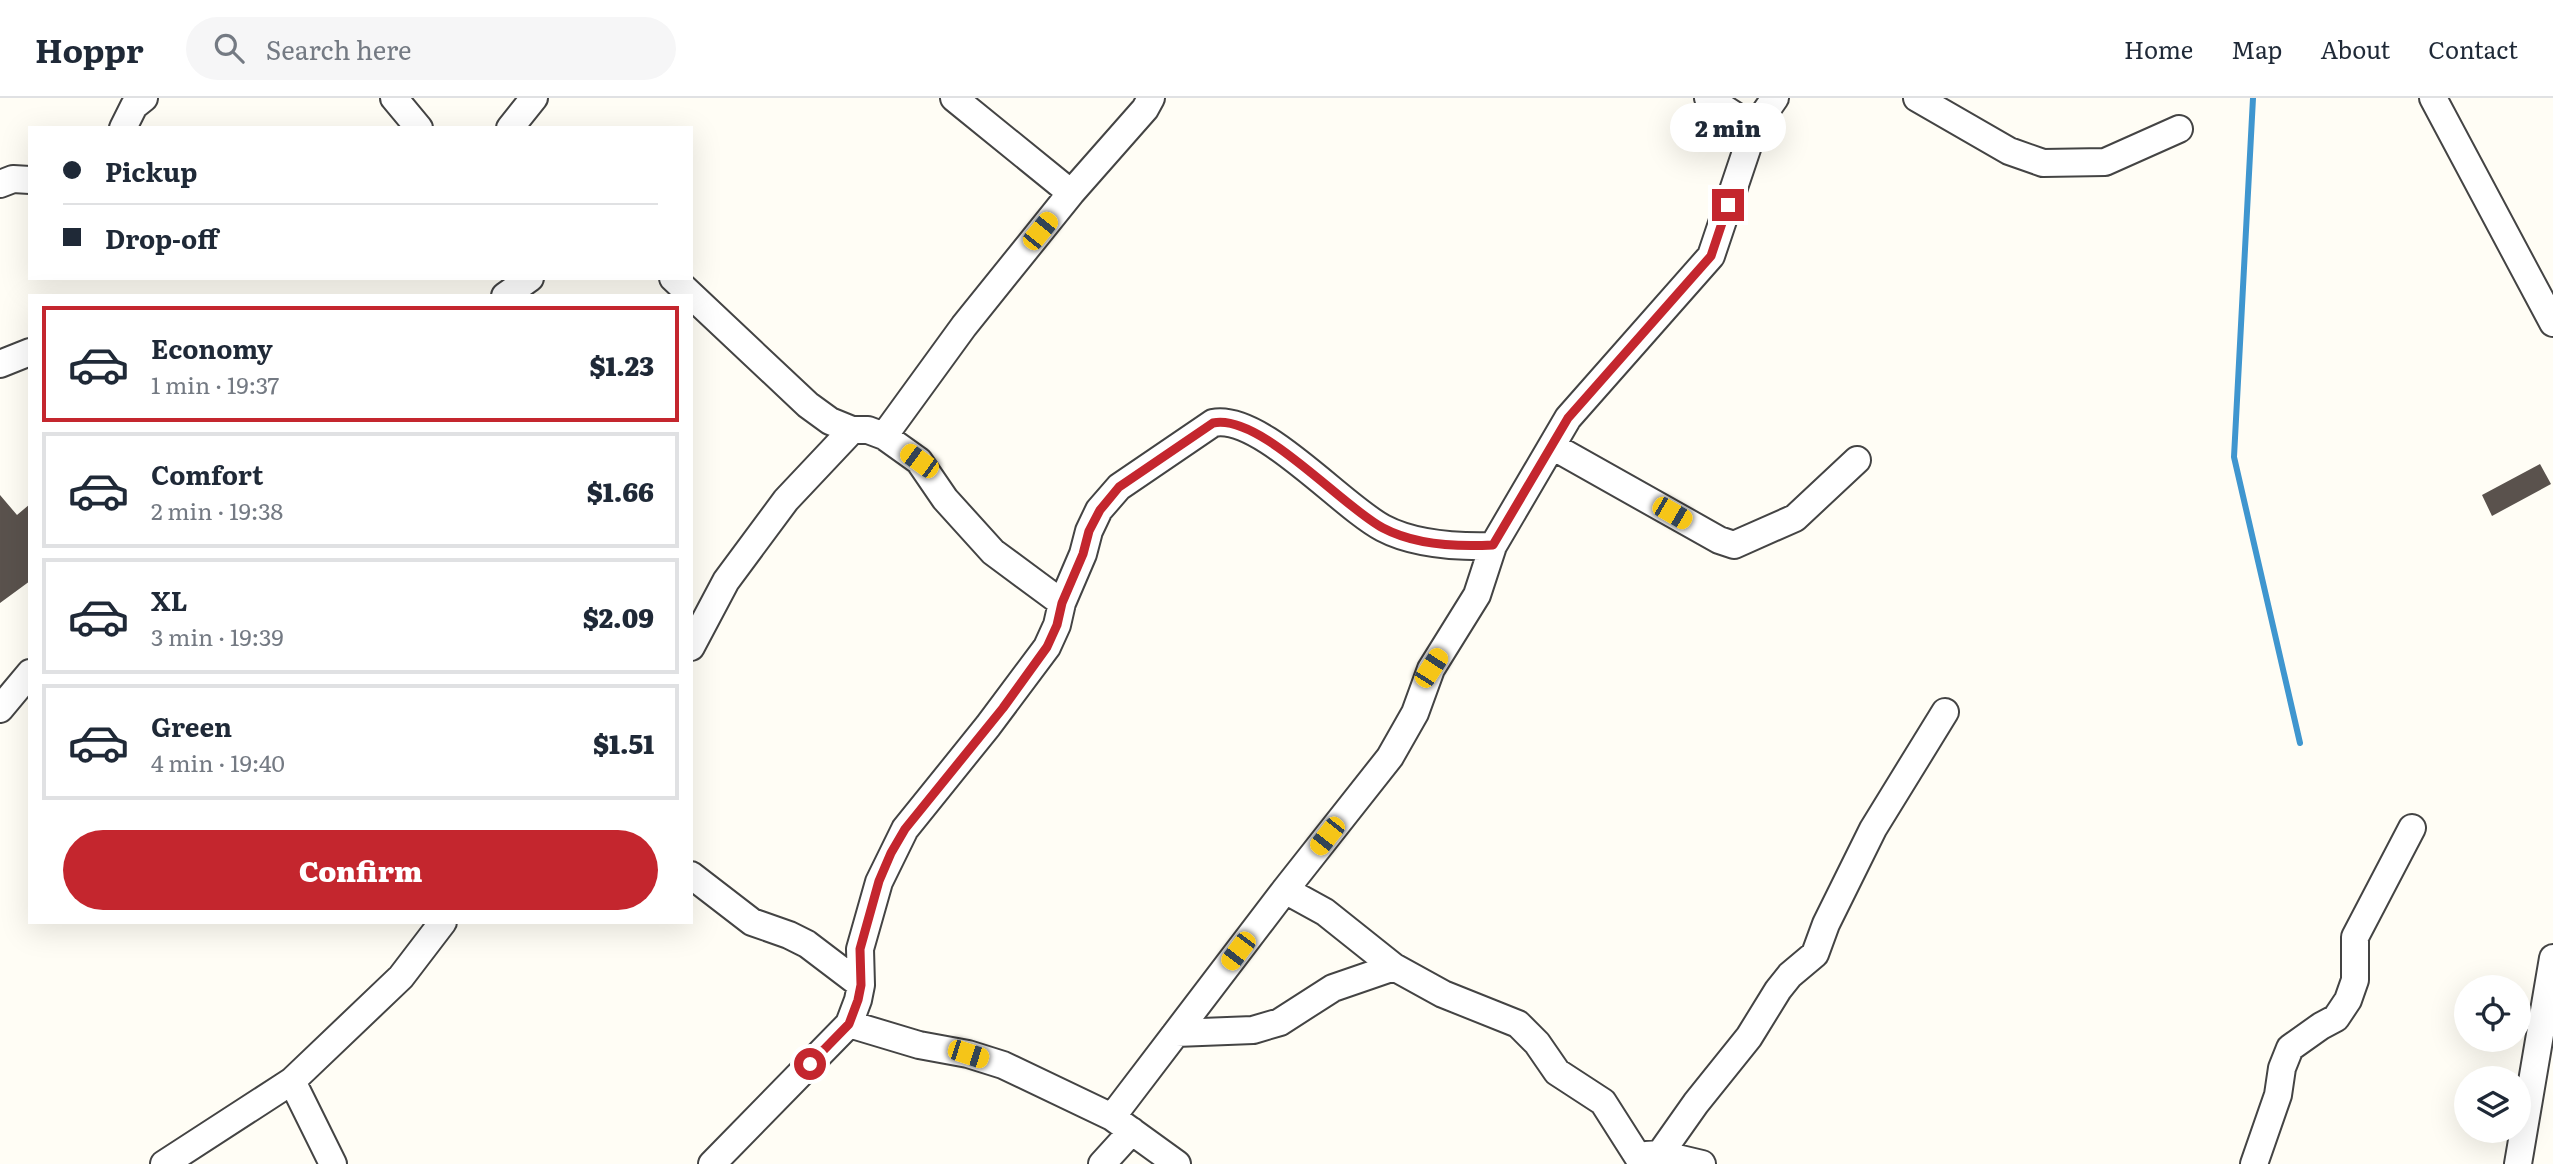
<!DOCTYPE html>
<meta charset="utf-8">
<style>
:root{--surface:#fff;--page:#f6f6f7;--text:#1f2937;--muted:#747a83;--line:#e0e1e3;--accent:#c4262e}
body{margin:0;font-family:Literata,serif;background:var(--page);color:var(--text);height:100vh;display:flex;flex-direction:column;font-size:26px;white-space:nowrap}
*{box-sizing:border-box;margin:0}
p{font-size:23px;color:var(--muted)}
.icon{flex:none;width:38px;height:38px;fill:none;stroke:currentColor;stroke-width:2;stroke-linecap:round;stroke-linejoin:round}
.map{position:relative;flex:1;overflow:hidden}
.details{position:absolute;left:28px;top:196px;width:665px;height:630px;display:flex;flex-direction:column;background:var(--surface);border-radius:0px;box-shadow:0 7px 28px #0002}
.details>*{flex:none}
.guide{position:absolute;left:28px;top:28px;width:665px;height:154px;border-radius:0px;box-shadow:0 7px 28px #0002;display:grid;align-content:center;height:154px;padding:0 35px;background:var(--surface)}
.buttons{position:absolute;left:2454px;top:877px;display:grid;gap:14px}
.buttons a{display:grid;place-items:center;width:77px;height:77px;border-radius:50%;background:var(--surface);box-shadow:0 7px 28px #0002;font-size:35px}
.end{position:absolute;width:32px;height:32px;margin:-16px;border:9px solid #c4262e;background:#fff;box-shadow:0 0 0 4px #fff}
.from{border-radius:50%}
.bubble{position:absolute;height:49px;border-radius:24px;background:var(--surface);box-shadow:0 7px 28px #0002;font-size:23px;font-weight:800;line-height:49px;text-align:center}
.car{position:absolute;width:21px;height:42px;margin:-21px -10px;border-radius:9px;box-shadow:0 0 5px 2px #0007;background:linear-gradient(#f5c518 24%,#345 0 40%,#f5c518 0 76%,#345 0 86%,#f5c518 0)}
.guide b{display:flex;align-items:center;gap:24px;height:66px;font-size:26px}
.guide b+b{border-top:2px solid var(--line)}
.guide i{width:18px;height:18px;background:var(--text)}
ul{padding:12px 0 0;list-style:none}
li{display:flex;align-items:center;gap:21px;height:116px;margin:0 14px 10px;padding:0 21px;border:4px solid var(--line);border-radius:0px}
li div{flex:1}
li b{display:block;font-size:26px}
li em{font-style:normal;font-weight:800}
li.current{border-color:var(--accent)}
li>.icon{width:63px;height:63px;stroke-width:1.5}
.action{display:flex;gap:14px;margin-top:auto;padding:14px 35px}
.action a{flex:1;height:80px;border-radius:42px;background:var(--accent);color:#fff;font-size:28px;font-weight:800;line-height:80px;text-align:center}
header{display:flex;align-items:center;gap:42px;box-sizing:border-box;height:98px;padding:0 35px;background:var(--surface);border-bottom:2px solid var(--line)}
header strong{font-size:33px}
nav{display:flex;gap:38px;margin-inline-start:auto;font-size:24px}
.search{width:490px;height:63px;background:var(--page);display:flex;align-items:center;gap:18px;box-sizing:border-box;padding:0 24px;border-radius:38px;color:var(--muted);font-size:26px}
.map>svg:first-child{display:block}
.lines{fill:none;stroke-linecap:round;stroke-linejoin:round}
.stream{stroke:#3f96cf;stroke-width:6}
.building{fill:#5a524d}
.minor-casing{stroke:#444;stroke-width:30}
.minor{stroke:#fff;stroke-width:26}
.route{stroke:#c4262e;stroke-width:9}
</style>
<header>
<strong>Hoppr</strong>
<div class="search"><svg class="icon" aria-label="search" viewBox="0 0 24 24"><circle cx="10" cy="10" r="6"/><path d="M15 15l6 6"/></svg>Search here</div>
<nav><a>Home</a><a>Map</a><a>About</a><a>Contact</a></nav>
</header>
<div class="map">
<svg width="2553" height="1066" viewBox="0 0 2553 1066">
<rect width="100%" height="100%" fill="#fffdf5"/>
<g class="lines">
<path class="stream" d="M2253 0 2234 359 2300 645"/>
</g>
<path class="building" d="M2540 366 2551 386 2492 418 2482 397Z
M0 397 17 417 30 406V483L0 505Z"/>
<g class="lines">
<g class="minor-casing">
<path id="minor" d="M394 0 419 30
M954 0 1071 95
M1708 0 1754 30
M1917 0 2009 53 2043 65 2105 64 2179 31
M2433 0 2553 225
M123 30 134 8 144 0
M510 30 534 0
M0 86 13 81 30 82
M673 180 808 307 830 323 852 332H868L884 338 919 363 945 401 993 454 1062 505
M505 198 530 180
M0 266 30 254
M884 338 964 228 1071 95 1145 11 1151 0
M1552 348 1719 442 1734 447 1795 420 1857 362
M691 549 726 483 786 402 852 332
M0 611 30 575
M691 777 752 824 789 837 807 846 861 887
M1285 792 1325 814 1394 869 1443 896 1518 926 1537 945 1557 974 1603 1004 1638 1059
M849 926 919 947 968 956 1003 967 1112 1019 1177 1066
M1176 935 1253 932 1280 924 1333 890 1394 869
M292 983 333 1066
M1112 1019 1285 792 1390 659 1415 615 1431 571 1477 497 1493 448
M1660 1056 1696 1005 1749 939 1778 892 1790 877 1815 856 1826 826 1873 731 1945 614
M1646 1057 1660 1056 1702 1066
M164 1066 292 983 401 879 443 824
M712 1066 849 926 858 902 861 887 860 851 879 784 905 731 988 628 1047 549 1057 527 1062 505 1083 456 1089 433 1099 412 1119 389 1213 325C1260 315 1341 408 1383 430 1415 447 1457 449 1493 448L1568 320 1711 158 1754 30 1775 0
M1102 1066 1132 1033
M2254 1066 2278 997 2282 970 2290 950 2321 928 2336 920 2348 902 2355 882V839L2412 730
M2518 1066 2553 860"/>
</g>
<use href="#minor" class="minor"/>
</g>
<g class="lines">
<path class="route" d="M810 966 849 926 858 902 861 887 860 851 879 783 891 755 905 731 1003 610 1047 549 1057 527 1062 505 1083 456 1089 433 1100 412 1119 389 1213 325C1260 315 1341 408 1383 430 1415 447 1457 449 1493 447L1568 320 1711 158 1728 107"/>
</g>
</svg>
<div class="buttons">
<a><svg class="icon" aria-label="locate" viewBox="0 0 24 24"><circle cx="12" cy="12" r="6"/><path d="M12 2v4M12 18v4M2 12h4M18 12h4"/></svg></a>
<a><svg class="icon" aria-label="layers" viewBox="0 0 24 24"><path d="M12 4l9 5-9 5-9-5zM3 14l9 5 9-5"/></svg></a>
</div>
<i class="end from" style="left:810px;top:966px"></i>
<i class="end" style="left:1728px;top:107px"></i>
<div class="bubble" style="left:1670px;top:5px;width:116px">2 min</div>
<i class="car" style="left:1040px;top:133px;rotate:39deg"></i>
<i class="car" style="left:919px;top:363px;rotate:306deg"></i>
<i class="car" style="left:1672px;top:415px;rotate:120deg"></i>
<i class="car" style="left:1431px;top:570px;rotate:33deg"></i>
<i class="car" style="left:1327px;top:738px;rotate:218deg"></i>
<i class="car" style="left:1238px;top:853px;rotate:217deg"></i>
<i class="car" style="left:968px;top:956px;rotate:108deg"></i>
<div class="guide">
<b><i class="from"></i>Pickup</b>
<b><i></i>Drop-off</b>
</div>
<section class="details">
<ul>
<li class="current"><svg class="icon" aria-label="car" viewBox="0 0 24 24"><path d="M5 17H2v-5l4-1 3-4h7l3 4 3 1v5h-3M9 17h6M6 11h13"/><circle cx="7" cy="17" r="2"/><circle cx="17" cy="17" r="2"/></svg><div><b>Economy</b><p>1 min · 19:37</p></div><em>$1.23</em></li>
<li><svg class="icon" aria-label="car" viewBox="0 0 24 24"><path d="M5 17H2v-5l4-1 3-4h7l3 4 3 1v5h-3M9 17h6M6 11h13"/><circle cx="7" cy="17" r="2"/><circle cx="17" cy="17" r="2"/></svg><div><b>Comfort</b><p>2 min · 19:38</p></div><em>$1.66</em></li>
<li><svg class="icon" aria-label="car" viewBox="0 0 24 24"><path d="M5 17H2v-5l4-1 3-4h7l3 4 3 1v5h-3M9 17h6M6 11h13"/><circle cx="7" cy="17" r="2"/><circle cx="17" cy="17" r="2"/></svg><div><b>XL</b><p>3 min · 19:39</p></div><em>$2.09</em></li>
<li><svg class="icon" aria-label="car" viewBox="0 0 24 24"><path d="M5 17H2v-5l4-1 3-4h7l3 4 3 1v5h-3M9 17h6M6 11h13"/><circle cx="7" cy="17" r="2"/><circle cx="17" cy="17" r="2"/></svg><div><b>Green</b><p>4 min · 19:40</p></div><em>$1.51</em></li>
</ul>
<div class="action"><a>Confirm</a></div>
</section>
</div>
